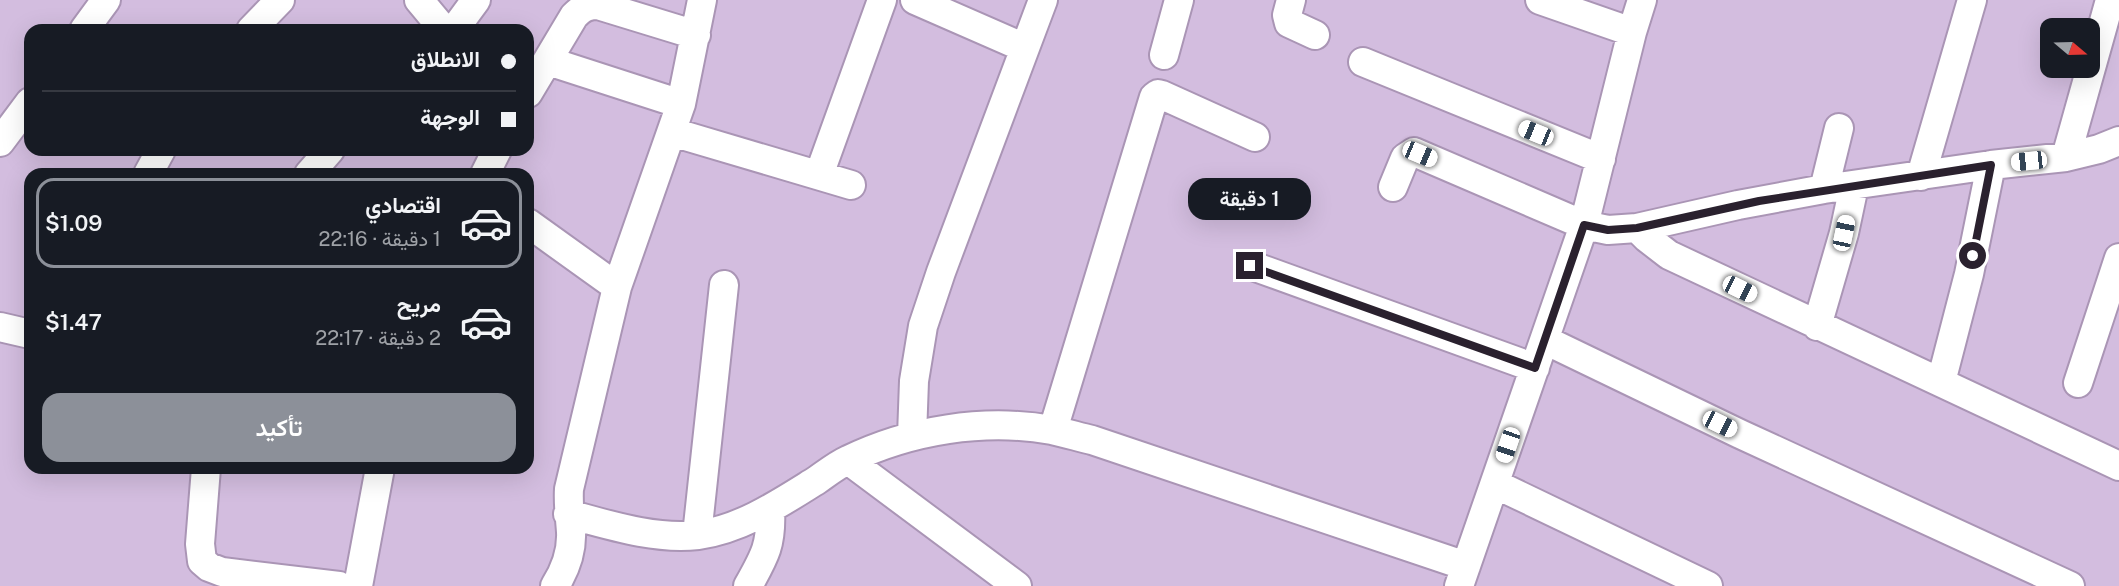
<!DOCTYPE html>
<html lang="ar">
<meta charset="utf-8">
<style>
:root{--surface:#171b24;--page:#242831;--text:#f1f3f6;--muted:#9ea1a6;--line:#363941;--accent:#8c9099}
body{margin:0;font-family:"Public Sans",Vazirmatn,sans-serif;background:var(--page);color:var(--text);direction:rtl;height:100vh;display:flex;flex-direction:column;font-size:22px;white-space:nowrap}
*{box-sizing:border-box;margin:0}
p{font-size:20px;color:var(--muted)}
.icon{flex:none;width:33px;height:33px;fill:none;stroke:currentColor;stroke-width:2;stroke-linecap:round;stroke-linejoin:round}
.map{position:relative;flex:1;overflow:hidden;direction:ltr}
.sheet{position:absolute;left:24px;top:168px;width:510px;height:306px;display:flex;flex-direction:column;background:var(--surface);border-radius:18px;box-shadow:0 6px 24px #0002;direction:rtl}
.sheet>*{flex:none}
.guide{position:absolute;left:24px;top:24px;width:510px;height:132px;border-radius:18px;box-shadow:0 6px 24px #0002;direction:rtl;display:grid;align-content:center;height:132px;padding:0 18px;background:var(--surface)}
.needle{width:39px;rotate:109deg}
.tools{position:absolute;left:2040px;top:18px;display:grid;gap:12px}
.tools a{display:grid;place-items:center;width:60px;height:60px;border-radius:12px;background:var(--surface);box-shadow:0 6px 24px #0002;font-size:30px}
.end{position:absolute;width:27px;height:27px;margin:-14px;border:8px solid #2a212e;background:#fff;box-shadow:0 0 0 3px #fff}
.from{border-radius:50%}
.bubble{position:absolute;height:42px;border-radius:18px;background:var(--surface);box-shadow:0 6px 24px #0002;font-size:20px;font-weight:600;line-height:42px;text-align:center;direction:rtl}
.car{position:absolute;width:18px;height:36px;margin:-18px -9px;border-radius:8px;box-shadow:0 0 4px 2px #0007;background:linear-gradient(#fff 24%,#345 0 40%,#fff 0 76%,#345 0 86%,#fff 0)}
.guide b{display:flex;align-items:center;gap:21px;height:57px;font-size:22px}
.guide b+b{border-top:2px solid var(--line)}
.guide i{width:15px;height:15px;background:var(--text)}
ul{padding:10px 0 0;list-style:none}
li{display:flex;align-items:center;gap:18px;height:90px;margin:0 12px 9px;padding:0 6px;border:3px solid transparent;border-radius:18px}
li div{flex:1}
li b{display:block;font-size:22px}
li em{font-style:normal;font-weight:600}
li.current{border-color:var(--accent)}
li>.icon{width:54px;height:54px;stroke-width:1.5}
.primary-button{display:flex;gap:12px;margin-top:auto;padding:12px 18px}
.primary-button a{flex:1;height:69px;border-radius:18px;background:var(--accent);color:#fff;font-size:24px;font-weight:600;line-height:69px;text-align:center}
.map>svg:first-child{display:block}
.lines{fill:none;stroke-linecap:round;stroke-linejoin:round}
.minor-casing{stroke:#aa95b5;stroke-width:32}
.minor{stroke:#fff;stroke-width:28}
.route{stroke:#2a212e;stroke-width:8}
</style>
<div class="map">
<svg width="2119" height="586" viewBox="0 0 2119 586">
<rect width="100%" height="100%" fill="#d3bddf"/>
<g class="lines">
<g class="minor-casing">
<path id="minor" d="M419 0 444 30
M915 0 1025 48
M1291 0 1287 15 1289 23 1315 35
M1540 0 1632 32
M84 30 106 0
M251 30 280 0
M454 30 476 0
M1164 55 1179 0
M548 61 681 104
M1363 62 1601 159
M528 93 574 16C582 8 587 5 598 5L696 35
M672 132 851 185
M0 142 30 102
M2066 157 2110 0
M148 174 161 150
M309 174 330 150
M485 174 497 150
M819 175 882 0
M1921 176 1972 0
M1393 187 1405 158 1414 152 1584 225 1608 230 1637 228 1738 205 1824 189 1991 165 2066 157 2099 149 2119 141
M1824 189 1839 128
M528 223 617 287
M1637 228 1647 238 1669 255 2119 466
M1250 265 1535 368
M1817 326 1844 233 1854 186
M0 327 30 334
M1545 340 1740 434 2070 586
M1941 382 1969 274 1991 165
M2078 383 2119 258
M1053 430 1154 97 1158 94 1162 95 1255 137
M912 436 914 381 923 326 941 272 1043 0
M848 460 1017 586
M206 468 200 544 202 561 209 567 222 572 339 586
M1495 484 1708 586
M568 514C609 525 655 540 698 535 742 529 780 503 817 480 827 473 837 465 848 460 910 430 984 418 1052 430 1066 433 1079 437 1092 440L1466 566
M697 535 724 285
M358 586 380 468
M555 586C565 570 572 552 571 532 570 517 568 504 569 489L617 287 681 104 702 0
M748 586C765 556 772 544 770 509
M1459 586 1584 225 1632 32 1642 0"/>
</g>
<use href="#minor" class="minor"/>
</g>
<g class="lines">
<path class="route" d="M1250 266 1535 368 1584 225 1608 230 1637 228 1759 201 1991 165 1973 256"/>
</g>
</svg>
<div class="tools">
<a><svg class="needle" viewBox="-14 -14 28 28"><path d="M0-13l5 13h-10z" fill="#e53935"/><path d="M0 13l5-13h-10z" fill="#9ea1a6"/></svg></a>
</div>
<i class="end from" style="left:1973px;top:256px"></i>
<i class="end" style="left:1250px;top:266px"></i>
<div class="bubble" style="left:1188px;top:178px;width:123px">1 دقيقة</div>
<i class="car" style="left:1536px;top:133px;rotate:292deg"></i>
<i class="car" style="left:1420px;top:154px;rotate:113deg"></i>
<i class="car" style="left:2029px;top:161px;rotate:264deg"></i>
<i class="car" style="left:1844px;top:233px;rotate:12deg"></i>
<i class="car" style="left:1740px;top:289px;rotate:116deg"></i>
<i class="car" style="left:1720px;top:424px;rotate:116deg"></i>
<i class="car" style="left:1508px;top:445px;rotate:199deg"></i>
<div class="guide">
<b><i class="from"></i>الانطلاق</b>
<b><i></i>الوجهة</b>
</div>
<section class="sheet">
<ul>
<li class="current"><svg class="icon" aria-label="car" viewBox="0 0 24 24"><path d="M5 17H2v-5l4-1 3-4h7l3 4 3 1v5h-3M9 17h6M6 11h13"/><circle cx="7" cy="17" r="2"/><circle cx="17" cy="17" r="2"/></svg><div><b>اقتصادي</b><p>1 دقيقة · 22:16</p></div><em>$1.09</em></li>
<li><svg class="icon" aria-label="car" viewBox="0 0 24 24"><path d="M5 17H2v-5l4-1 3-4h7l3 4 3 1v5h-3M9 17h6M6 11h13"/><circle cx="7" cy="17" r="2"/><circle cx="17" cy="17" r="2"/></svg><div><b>مريح</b><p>2 دقيقة · 22:17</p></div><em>$1.47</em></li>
</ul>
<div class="primary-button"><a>تأكيد</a></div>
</section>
</div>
